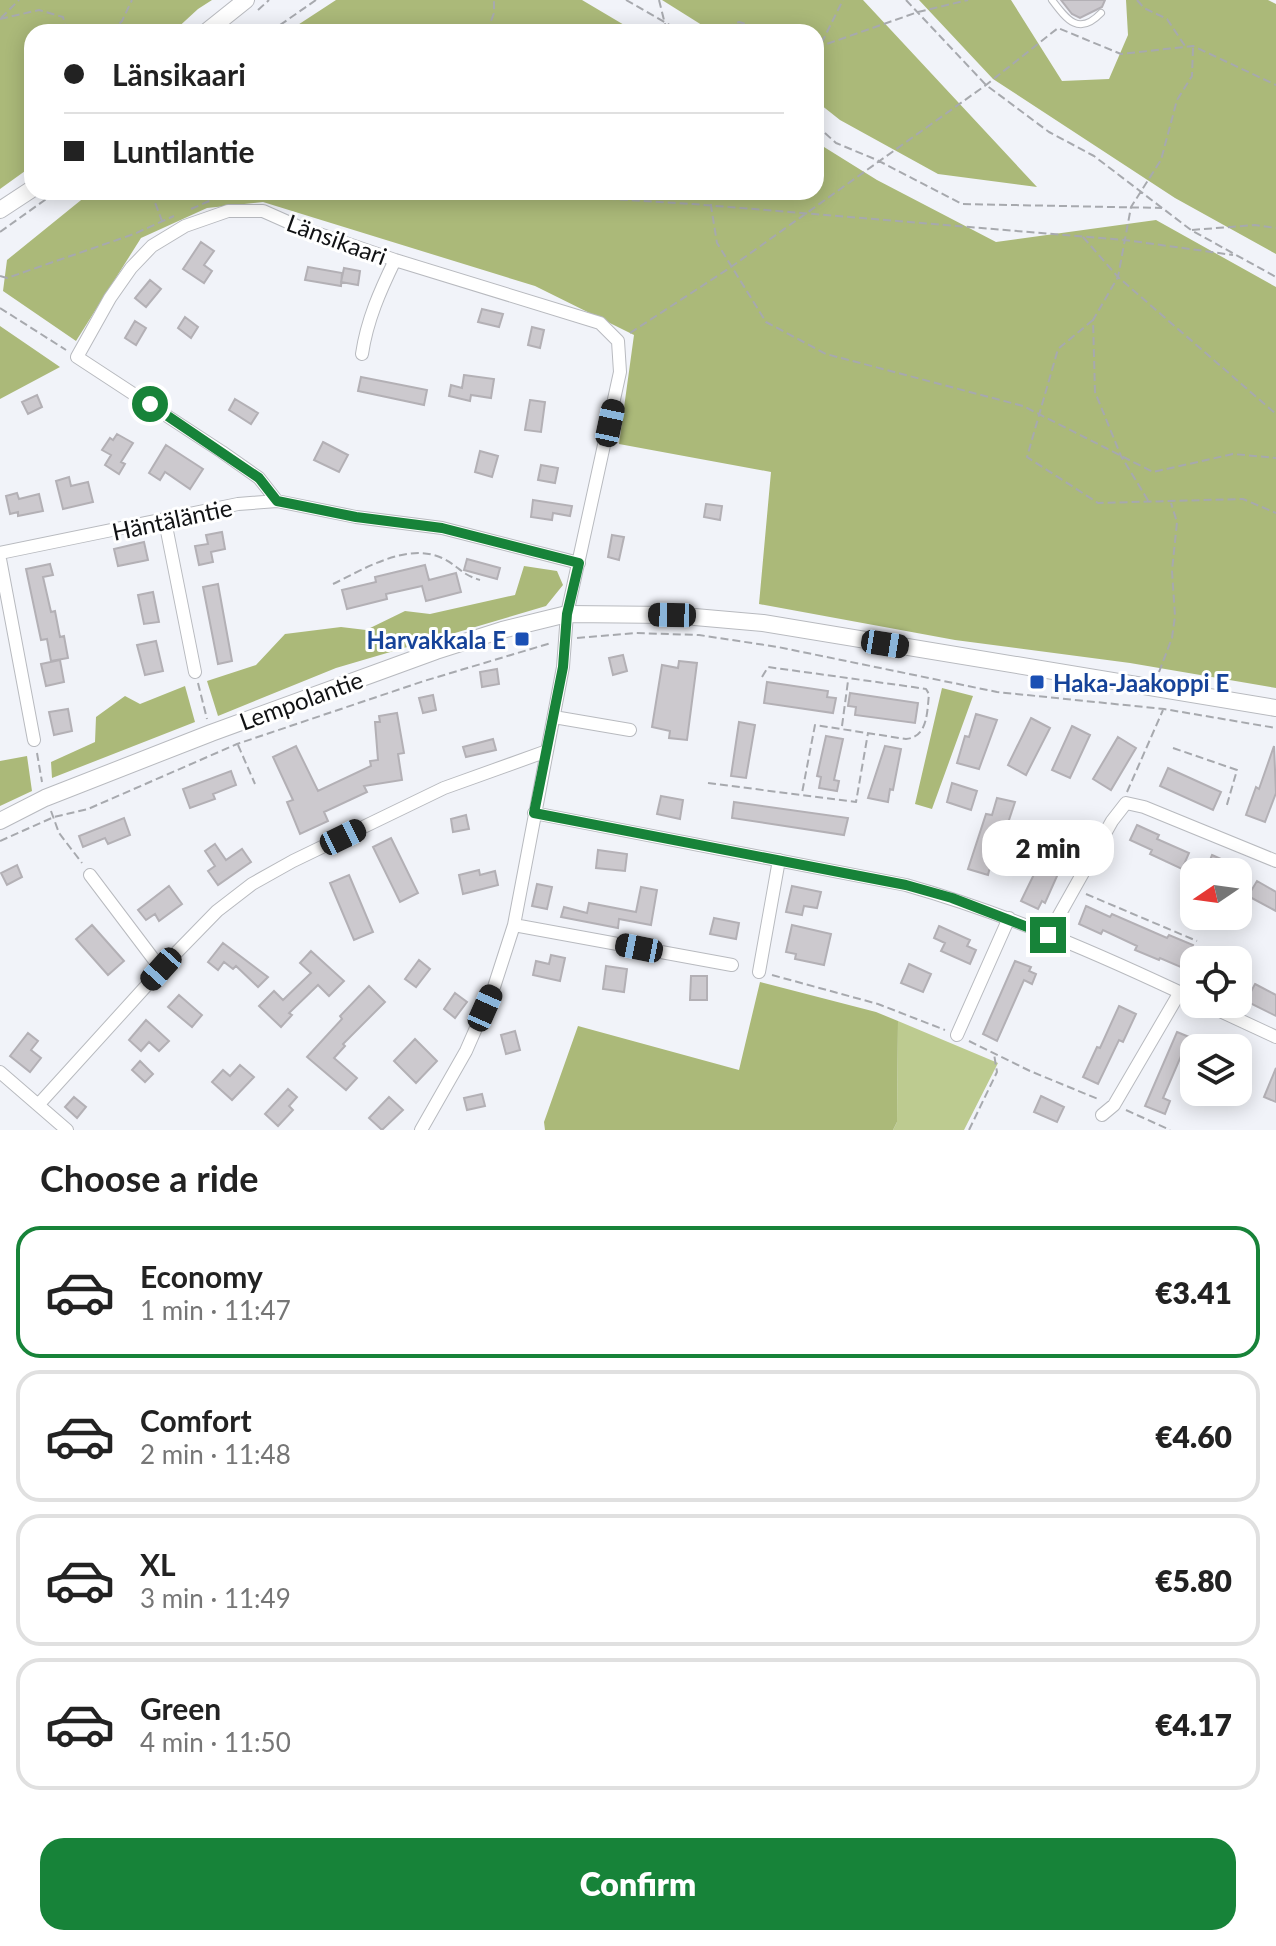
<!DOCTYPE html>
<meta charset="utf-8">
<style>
:root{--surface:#fff;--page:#f2f2f2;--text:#222;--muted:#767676;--line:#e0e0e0;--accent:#178339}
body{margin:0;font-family:Lato,sans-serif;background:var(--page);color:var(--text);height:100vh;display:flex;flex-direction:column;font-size:30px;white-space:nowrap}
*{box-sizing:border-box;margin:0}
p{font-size:26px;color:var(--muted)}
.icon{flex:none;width:44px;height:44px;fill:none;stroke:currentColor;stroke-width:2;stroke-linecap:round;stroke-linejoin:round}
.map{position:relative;height:1130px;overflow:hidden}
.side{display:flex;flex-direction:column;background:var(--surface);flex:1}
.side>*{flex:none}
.hud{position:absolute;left:24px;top:24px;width:800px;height:176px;border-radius:24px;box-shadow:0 4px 20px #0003;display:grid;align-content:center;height:176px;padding:0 40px;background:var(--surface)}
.needle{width:52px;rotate:257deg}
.controls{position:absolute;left:1180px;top:858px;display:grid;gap:16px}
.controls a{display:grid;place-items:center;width:72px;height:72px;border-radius:16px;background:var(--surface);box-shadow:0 4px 20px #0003;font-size:40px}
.end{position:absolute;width:36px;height:36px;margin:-18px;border:10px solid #178339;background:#fff;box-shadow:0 0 0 4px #fff}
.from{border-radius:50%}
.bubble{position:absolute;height:56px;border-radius:24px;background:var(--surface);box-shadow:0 4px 20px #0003;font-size:26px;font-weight:800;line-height:56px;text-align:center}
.car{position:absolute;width:24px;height:48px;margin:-24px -12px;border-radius:10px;box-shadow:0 0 6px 2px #0007;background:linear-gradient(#222 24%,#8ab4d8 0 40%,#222 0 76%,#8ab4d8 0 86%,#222 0)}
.hud b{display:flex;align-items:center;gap:28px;height:76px;font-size:30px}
.hud b+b{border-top:2px solid var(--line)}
.hud i{width:20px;height:20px;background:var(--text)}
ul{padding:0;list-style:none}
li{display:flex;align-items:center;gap:24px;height:132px;margin:0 16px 12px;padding:0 24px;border:4px solid var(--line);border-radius:24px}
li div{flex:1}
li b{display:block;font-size:30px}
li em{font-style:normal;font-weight:800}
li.on{border-color:var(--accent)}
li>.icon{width:72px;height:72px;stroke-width:1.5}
h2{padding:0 40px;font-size:36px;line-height:96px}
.primary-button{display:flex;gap:16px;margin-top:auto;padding:16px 40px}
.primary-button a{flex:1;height:92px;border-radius:24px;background:var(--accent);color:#fff;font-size:32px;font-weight:800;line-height:92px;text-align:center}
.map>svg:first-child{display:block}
.green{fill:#bdcb90}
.forest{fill:#abb979}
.building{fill:#ccc9ce;stroke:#b3b0b5;stroke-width:2}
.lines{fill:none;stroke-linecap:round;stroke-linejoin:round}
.lane-casing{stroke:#b8babf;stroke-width:8}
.street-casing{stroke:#b8babf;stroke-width:14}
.secondary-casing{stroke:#b8babf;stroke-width:18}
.path{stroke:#a7a9ae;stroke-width:2;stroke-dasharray:8 4;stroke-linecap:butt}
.lane{stroke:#fff;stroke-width:6}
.street{stroke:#fff;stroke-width:12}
.secondary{stroke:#fff;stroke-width:16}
.route{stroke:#178339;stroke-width:10}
.transit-dot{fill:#1a4fb4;stroke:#fff;stroke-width:3}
.labels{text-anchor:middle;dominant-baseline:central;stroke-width:6;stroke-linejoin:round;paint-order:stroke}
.street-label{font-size:24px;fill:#111214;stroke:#fff}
.transit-label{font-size:24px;font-weight:bold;fill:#164399;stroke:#fff;text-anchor:end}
</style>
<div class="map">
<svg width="1276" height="1130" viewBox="0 0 1276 1130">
<rect width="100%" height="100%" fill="#f1f3f9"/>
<path class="green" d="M898 1021 998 1063 964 1130H893L897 1122Z"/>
<path class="forest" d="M0 0H212L198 9 173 32H32V166L0 189Z
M336 0H582L636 32H287Z
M662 0H863L1037 187 938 174 840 120 816 101V32H713Z
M919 0H1011L1062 81 1109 79 1128 35 1126 0H1268L1276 4V254L1175 198 993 79Z
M816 142 877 180 996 242 1156 220 1276 287V688L1130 663 955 640 759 604 771 472 619 444 634 335 535 286 263 202 207 208 141 238 76 341 3 291 7 260 91 192H816Z
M0 326 60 367 0 399Z
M524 566 557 571 563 585 546 606 336 668 218 716 207 681 256 665 285 634 341 627 366 630 405 611 430 614 515 595Z
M185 686 195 722 52 778 51 762 95 742 96 717 125 696 140 704Z
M942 688 973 696 932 809 915 804Z
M27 756 32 791 0 806V761Z
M760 982 876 1012 898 1021 897 1122 893 1130H545L544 1122 578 1026 739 1070Z"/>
<path class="building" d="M1061 0H1105L1102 7 1080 18 1072 14Z
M201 242 214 251 204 265 212 271 204 283 183 269Z
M308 267 342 273 341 286 305 280Z
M344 268 360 271 358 285 341 282Z
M150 280 161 289 146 307 135 298Z
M482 309 503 314 499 327 478 322Z
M185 317 198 327 191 338 178 328Z
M135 321 146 328 136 345 125 338Z
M532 327 544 330 540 348 528 345Z
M464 375 494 379 491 398 471 395 470 401 449 396 451 385 462 388Z
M361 377 427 390 424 405 358 391Z
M37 395 42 407 28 414 22 402Z
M235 399 258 413 251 424 229 410Z
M530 400 545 402 541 432 525 430Z
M117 434 133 443 121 462 125 464 119 474 105 465 111 455 102 450 110 438 113 440Z
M323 442 348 455 339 472 314 460Z
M166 445 203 469 190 489 165 472 160 480 149 473Z
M480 451 498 456 492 477 475 472Z
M541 465 558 468 555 483 538 480Z
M69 477 71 486 88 482 93 502 63 509 56 481Z
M17 493 19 499 39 494 43 511 18 516V512L10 514 6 496Z
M533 500 572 506 570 516 553 513 552 520 531 517Z
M706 504 722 506 720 520 704 517Z
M222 532 225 549 211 552 213 562 199 565 195 546 208 544 206 535Z
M612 535 624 537 619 560 608 557Z
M144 542 148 560 118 566 114 549Z
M467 559 500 568 497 579 464 570Z
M50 564 53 575 43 577 51 612 55 611 60 637 64 636 68 658 51 661 47 639 41 640 26 569Z
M425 565 429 580 456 573 461 592 426 601 422 586 386 594 387 599 347 609 342 590 376 582 375 577Z
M218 584 232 661 218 664 203 587Z
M153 592 159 622 144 624 138 595Z
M156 641 163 671 145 675 137 645Z
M623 655 627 671 613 675 609 658Z
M60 660 64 682 46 686 41 664Z
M679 661 697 663 687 740 669 738 670 731 652 727 662 665 678 668Z
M497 669 499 684 482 687 480 672Z
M767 682 828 691 827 697 836 698 833 713 764 703Z
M850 693 918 703 915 723 855 715 856 707 848 706Z
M433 695 436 710 423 713 419 698Z
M68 709 72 731 54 735 49 712Z
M397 713 404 753 398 754 402 780 364 786 367 792 324 812 328 821 300 834 287 802 293 800 273 757 296 746 318 791 371 766 370 761 378 760 375 722H380L379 716Z
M976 714 997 720 979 769 957 763 965 736 969 737Z
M1031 718 1050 728 1026 775 1008 765Z
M739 722 755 725 746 778 731 776Z
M1072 726 1090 735 1070 778 1052 770Z
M826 736 843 739 834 780 839 781 837 791 819 788 821 777 817 776Z
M1118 737 1136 748 1111 790 1093 779Z
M493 739 496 750 466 757 463 747Z
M885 746 901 749 893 790 890 789 888 802 868 798Z
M1274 746 1276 793 1265 822 1246 815 1256 787 1259 789Z
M1168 768 1221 792 1213 810 1160 786Z
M231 771 236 785 213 794 215 799 190 808 183 789Z
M952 783 977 791 971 810 947 802Z
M661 796 683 800 680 819 657 814Z
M997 798 1015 802 1003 838 1000 837 995 855H993L988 875 968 869 986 814 992 815Z
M734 802 848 818 844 835 732 818Z
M466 815 469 829 453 832 451 819Z
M124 818 130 835 108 844 105 838 83 847 79 836Z
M1058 825 1078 833 1063 868 1061 867 1045 903 1042 901 1038 909 1021 901 1038 866 1041 867Z
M1137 825 1159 835 1157 839 1189 853 1182 869 1150 854 1152 850 1130 840Z
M391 838 418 893 400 902 373 847Z
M215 844 226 860 242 849 251 862 218 885 208 871 215 866 205 851Z
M598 850 627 854 625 871 596 868Z
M1212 855 1230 863 1226 872H1205Z
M17 865 22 877 7 885 1 873Z
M479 870 480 875 495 871 498 885 463 894 459 875Z
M349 875 373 932 354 940 330 883Z
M1257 881 1276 892V911L1248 896Z
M537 884 552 887 547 909 532 906Z
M169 886 182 904 159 921 155 914 146 920 138 910Z
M792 886 821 892 817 908 804 906 802 915 786 912Z
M641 887 657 890 651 925 619 919 618 928 561 917 564 907 587 913 589 903 636 912Z
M1086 906 1110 917 1112 914 1167 938 1169 935 1193 945 1191 950 1213 960H1186L1183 968 1160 958 1159 960 1135 950 1137 946 1103 930 1101 934 1079 924Z
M714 918 739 923 736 939 710 934Z
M92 925 124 961 108 975 76 939Z
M792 925 831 934 824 965 795 959 796 954 786 952Z
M939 926 970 940 967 946 976 950 970 964 941 951 945 943 934 938Z
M223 943 268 977 258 987 236 966 233 969 224 962 218 970 208 962Z
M311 951 344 981 329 996 318 985 289 1013 292 1015 281 1027 259 1006 274 991 283 1000 311 973 300 963Z
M551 955 565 958 560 981 533 975 536 961 549 964Z
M419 960 430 969 416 987 405 979Z
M1015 961 1031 967 1029 971 1036 974 1032 984 1024 980 997 1041 983 1034Z
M909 964 931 974 923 992 901 983Z
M606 966 627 969 624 992 603 989Z
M691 976H707V1000H690Z
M1255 984 1276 995V1016L1246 1001Z
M369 986 385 1002 343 1044 345 1046 334 1058 357 1078 346 1090 307 1057 342 1019 340 1016Z
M455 993 467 1002 455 1018 444 1009Z
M179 995 202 1015 192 1027 168 1007Z
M1119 1006 1136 1014 1123 1042 1119 1040 1098 1084 1083 1077 1097 1047 1100 1048Z
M146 1020 169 1041 159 1051 149 1042 141 1051 129 1040Z
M515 1031 520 1050 506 1054 501 1035Z
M1177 1032 1216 1048H1194V1053L1184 1049 1163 1098 1170 1101 1165 1114 1145 1106Z
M28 1033 38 1041 31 1050 41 1058 30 1072 10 1056Z
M415 1039 437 1061 416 1083 394 1061Z
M140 1061 153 1074 145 1082 132 1070Z
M240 1065 254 1077 232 1100 212 1082 223 1070 230 1076Z
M1276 1068V1102L1264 1097Z
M288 1089 297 1097 289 1106 293 1110 278 1126 265 1114Z
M482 1094 485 1106 467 1110 464 1098Z
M1041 1096 1064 1107 1057 1122 1034 1112Z
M74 1097 86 1107 77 1118 65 1107Z
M389 1097 403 1110 382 1130 369 1118Z"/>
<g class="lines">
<g class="lane-casing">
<path id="lane" d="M1052 0C1067 20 1079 36 1101 13"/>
</g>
<g class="street-casing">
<path id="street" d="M362 354C367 320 380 291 395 260
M277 501 259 478 222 452 77 357 110 298 131 268 152 246 185 226 228 211H263L299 227 395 260 600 323 618 341 620 372 567 614 563 667 514 925 494 987 466 1051 421 1130
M165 521 195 672
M0 553 238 504 277 501 356 517 442 528 579 563
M0 559 34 740
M554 717 630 730
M534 813 906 885C1005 913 1101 955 1194 999
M90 875 161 969
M514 925 732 965
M1048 935 1112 821 1126 803 1144 807 1276 861
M759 972 779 860
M1205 1004 1276 1037
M957 1035 1009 918
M0 1072 67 1130
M39 1104 177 952 217 911 252 884 293 861 444 788 547 751
M1102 1115 1114 1105 1180 992"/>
</g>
<g class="secondary-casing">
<path id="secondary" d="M206 32 246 0
M0 210 32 189
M0 821 45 798 211 733 436 651 502 630 567 614 672 615 763 623 1276 708"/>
</g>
<path class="path" d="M626 0 682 32
M659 0 667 32
M906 0 986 85 1049 132 1094 156 1191 230 1276 277
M1137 0 1144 8 1167 19 1185 46
M258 10 269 0
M1 18 19 0
M0 19 39 10 63 17 67 32
M111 32 122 21 132 0
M232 32 241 24
M270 32 316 0
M487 32 494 13V0
M715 32 739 22 774 32
M816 44 821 46 918 12 968 0
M1193 48 1192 76 1177 100 1161 160 1131 207 1118 277 1276 414
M816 54 843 0
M816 125 836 143 877 160 962 204 1162 208
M151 192 162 221
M500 192 693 204 1125 240 1233 255
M711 192V206L717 243 766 322 826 354 1023 406 1153 472 1233 454 1276 458
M191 209 230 192
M1192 230 1255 225 1276 228
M0 232 56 192
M1083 237 1118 277 1093 320 1095 392 1121 456 1149 502
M0 276 7 278 134 234 174 216
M0 308 66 350
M1093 320 1058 349 1027 457 1098 503 1243 499 1276 513
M630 333 731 267 986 85 1058 28 1121 54 1193 46 1276 85
M333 584C364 569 407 542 442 558 459 566 460 574 480 580
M577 638 636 633 699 635 778 647 997 692 1164 709 1276 728
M1159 672 1172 638 1175 616 1172 571 1177 522 1171 503
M762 677 768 667 913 687 926 689 929 694C927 712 928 737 906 739L815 725 802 793
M198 683 207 719
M842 726 848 681
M238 745 255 784
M1173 748 1237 770 1226 808
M37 753 42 782
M708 783 856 802 868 733
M1127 792 1163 710
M51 811 59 833 82 863
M0 841 54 817 88 809 237 744 424 681 551 643
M1086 894 1197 941
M772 975 878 1004 945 1030
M969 1041 1030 1071 1098 1099
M1126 1110 1170 1130
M969 1130 997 1072 994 1054"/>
<use href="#lane" class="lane"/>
<use href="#street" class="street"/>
<use href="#secondary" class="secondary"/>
</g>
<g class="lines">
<path class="route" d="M150 404 259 478 277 501 356 517 442 528 579 563 567 614 563 667 534 813 906 885 952 898 1048 935"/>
</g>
<g class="transit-dot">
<rect x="514" y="631" width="16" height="16" rx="4"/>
<rect x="1029" y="674" width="16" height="16" rx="4"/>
</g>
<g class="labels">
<g class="street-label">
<text transform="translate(337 239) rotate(20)">Länsikaari</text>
<text transform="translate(172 519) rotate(-12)">Häntäläntie</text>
<text transform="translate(301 700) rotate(-20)">Lempolantie</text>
</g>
<g class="transit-label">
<text x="506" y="639">Harvakkala E</text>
<text x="1053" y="682" text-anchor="start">Haka-Jaakoppi E</text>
</g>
</g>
</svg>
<div class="controls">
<a><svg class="needle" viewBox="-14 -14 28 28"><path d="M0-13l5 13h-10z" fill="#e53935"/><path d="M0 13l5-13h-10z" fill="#767676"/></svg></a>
<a><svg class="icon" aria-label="locate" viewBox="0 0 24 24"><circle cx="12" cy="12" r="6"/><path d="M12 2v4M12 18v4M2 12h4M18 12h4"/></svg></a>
<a><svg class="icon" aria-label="layers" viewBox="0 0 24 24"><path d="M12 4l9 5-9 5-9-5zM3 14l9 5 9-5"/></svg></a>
</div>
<i class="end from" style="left:150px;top:404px"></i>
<i class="end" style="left:1048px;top:935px"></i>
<div class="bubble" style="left:982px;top:820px;width:132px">2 min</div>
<i class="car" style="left:610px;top:423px;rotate:12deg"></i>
<i class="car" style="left:672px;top:615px;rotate:271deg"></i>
<i class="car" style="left:885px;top:644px;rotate:99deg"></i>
<i class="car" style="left:343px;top:837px;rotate:64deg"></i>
<i class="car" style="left:639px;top:948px;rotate:281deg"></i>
<i class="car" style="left:161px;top:969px;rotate:222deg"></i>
<i class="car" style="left:485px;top:1008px;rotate:24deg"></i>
<div class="hud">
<b><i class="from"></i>Länsikaari</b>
<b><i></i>Luntilantie</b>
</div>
</div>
<section class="side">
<h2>Choose a ride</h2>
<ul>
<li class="on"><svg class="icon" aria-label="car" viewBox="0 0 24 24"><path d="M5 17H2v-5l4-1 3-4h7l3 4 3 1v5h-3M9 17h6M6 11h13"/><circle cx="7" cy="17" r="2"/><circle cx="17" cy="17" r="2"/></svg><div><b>Economy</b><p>1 min · 11:47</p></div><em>€3.41</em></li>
<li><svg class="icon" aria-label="car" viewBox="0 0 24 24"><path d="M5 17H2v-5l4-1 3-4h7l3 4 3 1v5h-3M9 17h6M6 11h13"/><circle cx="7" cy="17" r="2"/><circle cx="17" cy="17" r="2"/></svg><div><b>Comfort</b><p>2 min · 11:48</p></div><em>€4.60</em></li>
<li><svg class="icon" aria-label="car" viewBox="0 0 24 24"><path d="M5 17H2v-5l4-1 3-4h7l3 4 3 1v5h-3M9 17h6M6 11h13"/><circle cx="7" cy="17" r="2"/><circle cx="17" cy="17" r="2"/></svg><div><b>XL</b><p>3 min · 11:49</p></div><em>€5.80</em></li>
<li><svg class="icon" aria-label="car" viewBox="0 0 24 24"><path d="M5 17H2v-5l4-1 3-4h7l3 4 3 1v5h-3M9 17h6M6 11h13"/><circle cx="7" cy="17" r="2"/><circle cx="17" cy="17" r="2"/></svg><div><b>Green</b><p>4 min · 11:50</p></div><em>€4.17</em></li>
</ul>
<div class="primary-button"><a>Confirm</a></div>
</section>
